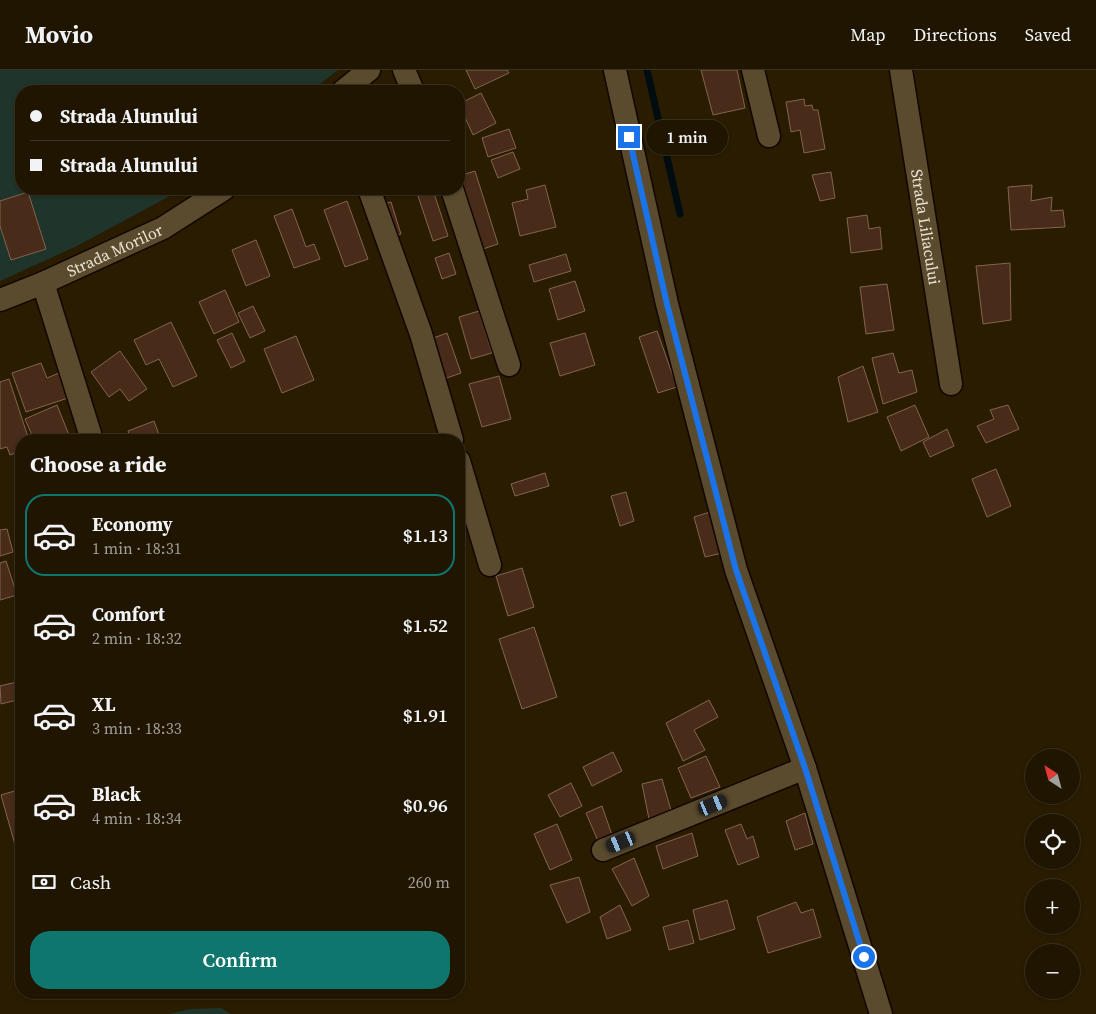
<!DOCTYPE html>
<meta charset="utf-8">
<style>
:root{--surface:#1f1500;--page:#2c220f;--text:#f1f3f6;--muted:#a19f99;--line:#3c3422;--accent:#0f766e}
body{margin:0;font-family:"Source Serif 4",serif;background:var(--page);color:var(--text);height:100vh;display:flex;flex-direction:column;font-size:19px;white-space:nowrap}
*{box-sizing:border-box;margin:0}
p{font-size:16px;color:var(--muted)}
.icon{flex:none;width:28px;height:28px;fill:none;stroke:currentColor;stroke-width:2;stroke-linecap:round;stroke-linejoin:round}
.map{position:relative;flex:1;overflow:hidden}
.side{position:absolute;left:15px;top:364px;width:450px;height:565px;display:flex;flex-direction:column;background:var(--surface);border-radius:20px;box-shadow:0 1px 4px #0004,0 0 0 1px var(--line)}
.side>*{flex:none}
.top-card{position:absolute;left:15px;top:15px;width:450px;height:110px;border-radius:20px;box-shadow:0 1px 4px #0004,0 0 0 1px var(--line);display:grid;align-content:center;height:110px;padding:0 15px;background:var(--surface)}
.needle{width:32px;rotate:324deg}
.tools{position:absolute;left:1025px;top:679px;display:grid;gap:10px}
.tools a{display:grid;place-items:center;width:55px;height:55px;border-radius:50%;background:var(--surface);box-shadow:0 1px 4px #0004,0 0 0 1px var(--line);font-size:25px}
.end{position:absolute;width:22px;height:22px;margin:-11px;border:6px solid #1a73e8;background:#fff;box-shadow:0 0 0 2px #fff}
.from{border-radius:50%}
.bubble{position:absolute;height:35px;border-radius:18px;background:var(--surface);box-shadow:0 1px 4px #0004,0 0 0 1px var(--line);font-size:16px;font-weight:600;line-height:35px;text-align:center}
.car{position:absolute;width:15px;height:30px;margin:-15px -8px;border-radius:6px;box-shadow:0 0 4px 1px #0007;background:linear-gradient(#222 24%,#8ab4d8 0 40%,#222 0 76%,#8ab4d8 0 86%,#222 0)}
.top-card b{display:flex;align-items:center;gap:18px;height:48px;font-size:19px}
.top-card b+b{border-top:1px solid var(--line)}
.top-card i{width:12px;height:12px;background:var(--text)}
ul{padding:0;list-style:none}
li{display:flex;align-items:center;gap:15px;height:82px;margin:0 10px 8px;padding:0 5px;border:2px solid transparent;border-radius:20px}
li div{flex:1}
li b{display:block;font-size:19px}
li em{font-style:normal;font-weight:600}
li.selected{border-color:var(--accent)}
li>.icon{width:45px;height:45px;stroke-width:1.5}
h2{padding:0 15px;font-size:22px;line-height:60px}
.pay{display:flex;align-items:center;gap:12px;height:55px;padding:0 15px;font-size:19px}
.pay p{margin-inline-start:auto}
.action{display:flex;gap:10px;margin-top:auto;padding:10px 15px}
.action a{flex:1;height:58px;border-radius:20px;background:var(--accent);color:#fff;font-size:20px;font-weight:600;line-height:58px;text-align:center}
header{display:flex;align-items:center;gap:30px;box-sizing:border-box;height:70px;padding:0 25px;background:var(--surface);border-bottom:1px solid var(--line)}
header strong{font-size:24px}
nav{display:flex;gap:28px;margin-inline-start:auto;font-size:18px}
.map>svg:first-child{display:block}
.green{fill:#1f342a}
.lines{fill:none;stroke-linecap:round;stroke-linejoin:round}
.stream{stroke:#000c0f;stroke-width:7}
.building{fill:#482c19;stroke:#826451}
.minor-casing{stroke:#120600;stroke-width:25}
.minor{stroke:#5a4b2e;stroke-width:22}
.route{stroke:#1a73e8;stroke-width:6}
.labels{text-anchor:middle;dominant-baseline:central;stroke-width:4;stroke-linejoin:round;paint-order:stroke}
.street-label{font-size:16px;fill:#ece3d3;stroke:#291c00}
</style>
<header>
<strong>Movio</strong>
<nav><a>Map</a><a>Directions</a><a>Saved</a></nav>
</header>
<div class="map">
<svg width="1096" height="944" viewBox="0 0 1096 944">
<rect width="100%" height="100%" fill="#291c00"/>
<path class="green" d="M0 0H338L311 21H21V119H183L75 177 0 211Z
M221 938 231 944H169L190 939Z"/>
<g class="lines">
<path class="stream" d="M647 0 680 144"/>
</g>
<path class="building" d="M466 0H507L509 3 475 19Z
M701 0H737L745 38 713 45Z
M481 23 496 53 473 65 459 34Z
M804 29 805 36 812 35 813 40H818L825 79 804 83 800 60 791 62 786 32Z
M509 59 516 78 488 87 482 68Z
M513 82 520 99 498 108 491 90Z
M475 101 498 174 480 180 459 115V106Z
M831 102 835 128 820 131 812 105Z
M545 115 556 157 520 166 512 133 528 129 526 120Z
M1032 115 1031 131 1052 127 1051 141 1063 140 1065 157 1011 160 1008 117Z
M433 120 448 166 433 171 418 126Z
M28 122 46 179 11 190 0 156V131Z
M347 131 368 189 345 197 324 140Z
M391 132 401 164 390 167 380 135Z
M292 139 306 177 314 174 320 189 294 198 274 146Z
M867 145 869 159 880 157 882 179 851 183 847 148Z
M256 170 270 206 246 216 232 180Z
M449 183 456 204 442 209 435 188Z
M566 184 571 201 534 212 529 195Z
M1010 193 1011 250 983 254 976 196Z
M575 211 585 241 558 250 549 219Z
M887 214 894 260 866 264 860 217Z
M225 220 239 252 214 264 199 232Z
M253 236 265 261 250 268 238 243Z
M479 241 492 283 471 289 459 247Z
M171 252 197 306 173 317 159 289 146 295 134 270Z
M657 261 677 317 658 323 639 267Z
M232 263 245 291 231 298 217 270Z
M447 263 461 303 441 310 428 270Z
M585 263 595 295 560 306 550 273Z
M296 266 314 310 282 323 264 279Z
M120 281 147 319 129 331 120 319 109 327 91 302Z
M893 283 899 303 912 300 917 322 883 334 872 288Z
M41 293 47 308 59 303 68 328 26 342 12 303Z
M863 296 878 342 848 352 838 307Z
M499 306 511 349 482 357 469 314Z
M9 309 29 370H21V381L10 385 7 377 0 379V312Z
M57 335 71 370H34L25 349Z
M915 335 929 367 901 381 887 347Z
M1008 335 1019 359 986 373 977 356 994 349 990 340Z
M154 351 161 370H131L128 361Z
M947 359 954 376 930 387 923 372Z
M996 399 1011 436 987 447 972 409Z
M545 403 549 416 515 426 511 414Z
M626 422 634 451 620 456 611 426Z
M710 442 722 483 705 487 694 447Z
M7 459 13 482 0 486V460Z
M6 491 17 525 0 530V493Z
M522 498 534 537 508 546 496 506Z
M534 557 557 627 522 639 499 569Z
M21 611V629L1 634 0 616Z
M709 630 718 647 694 660 705 680 683 691 666 653Z
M613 682 622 701 592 716 583 697Z
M706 686 720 717 691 728 678 698Z
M662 709 672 744 649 749 642 714Z
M571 713 582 736 560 747 548 725Z
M21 719V774L15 775 1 725Z
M602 736 612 765 598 771 586 743Z
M805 743 813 774 795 780 786 751Z
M557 754 572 790 550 800 534 764Z
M741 754 747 769 753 766 759 787 738 795 725 760Z
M692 763 698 786 663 799 656 776Z
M634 788 649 826 632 836 612 799Z
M579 807 590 842 567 853 550 815Z
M727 830 735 859 700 870 693 840Z
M796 832 801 843 813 839 821 867 768 883 757 847Z
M620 835 631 860 607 869 600 847Z
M688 850 694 873 669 880 663 857Z"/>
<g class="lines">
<g class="minor-casing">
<g id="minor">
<path d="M404 0 413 21"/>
<path d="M615 0 667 234 736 500 805 698 881 944"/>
<path d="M753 0 769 66"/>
<path id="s1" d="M901 0 951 314"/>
<path d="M343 21 369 0"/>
<path d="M369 119 421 264 452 370"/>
<path d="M452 119 509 295"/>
<path d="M43 213 92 370"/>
<path id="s2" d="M0 230 43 213 163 158 224 119"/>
<path d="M459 391 490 495"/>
<path d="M603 780 805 698"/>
</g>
</g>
<use href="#minor" class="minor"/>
</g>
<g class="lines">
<path class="route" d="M629 67 667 234 736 500 805 698 864 887"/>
</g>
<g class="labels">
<g class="street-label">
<text stroke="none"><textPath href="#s1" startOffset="159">Strada Liliacului</textPath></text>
<text stroke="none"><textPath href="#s2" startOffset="125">Strada Morilor</textPath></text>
</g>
</g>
</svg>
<div class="tools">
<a><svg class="needle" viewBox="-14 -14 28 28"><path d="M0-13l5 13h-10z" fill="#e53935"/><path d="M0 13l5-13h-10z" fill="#a19f99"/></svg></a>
<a><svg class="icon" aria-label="locate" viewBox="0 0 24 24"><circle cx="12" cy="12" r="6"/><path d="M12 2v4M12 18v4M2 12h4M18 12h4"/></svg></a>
<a>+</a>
<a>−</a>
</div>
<i class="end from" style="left:864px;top:887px"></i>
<i class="end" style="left:629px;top:67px"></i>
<div class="bubble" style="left:646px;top:50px;width:82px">1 min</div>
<i class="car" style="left:713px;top:735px;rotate:68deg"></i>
<i class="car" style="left:621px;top:772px;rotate:248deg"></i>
<div class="top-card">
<b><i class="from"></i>Strada Alunului</b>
<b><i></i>Strada Alunului</b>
</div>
<section class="side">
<h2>Choose a ride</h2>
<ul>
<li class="selected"><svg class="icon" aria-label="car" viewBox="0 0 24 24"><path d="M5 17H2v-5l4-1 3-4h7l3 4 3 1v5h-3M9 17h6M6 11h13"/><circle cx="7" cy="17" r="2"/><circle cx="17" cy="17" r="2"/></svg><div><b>Economy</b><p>1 min · 18:31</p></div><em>$1.13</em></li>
<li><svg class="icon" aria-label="car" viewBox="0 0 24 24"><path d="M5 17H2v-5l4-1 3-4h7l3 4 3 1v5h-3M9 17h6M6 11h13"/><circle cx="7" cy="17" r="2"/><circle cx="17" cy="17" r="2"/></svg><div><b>Comfort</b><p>2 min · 18:32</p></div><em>$1.52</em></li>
<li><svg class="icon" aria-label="car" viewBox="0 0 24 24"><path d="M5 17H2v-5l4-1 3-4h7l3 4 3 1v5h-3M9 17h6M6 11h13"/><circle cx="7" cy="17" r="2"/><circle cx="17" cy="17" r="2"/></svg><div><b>XL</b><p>3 min · 18:33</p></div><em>$1.91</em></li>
<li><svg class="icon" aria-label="car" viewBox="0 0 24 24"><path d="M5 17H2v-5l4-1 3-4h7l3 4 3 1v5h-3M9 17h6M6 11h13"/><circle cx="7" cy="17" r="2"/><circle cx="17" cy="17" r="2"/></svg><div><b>Black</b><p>4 min · 18:34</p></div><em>$0.96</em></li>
</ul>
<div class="pay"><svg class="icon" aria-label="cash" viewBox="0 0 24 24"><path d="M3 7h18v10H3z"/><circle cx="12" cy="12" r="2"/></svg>Cash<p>260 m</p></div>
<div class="action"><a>Confirm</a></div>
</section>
</div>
